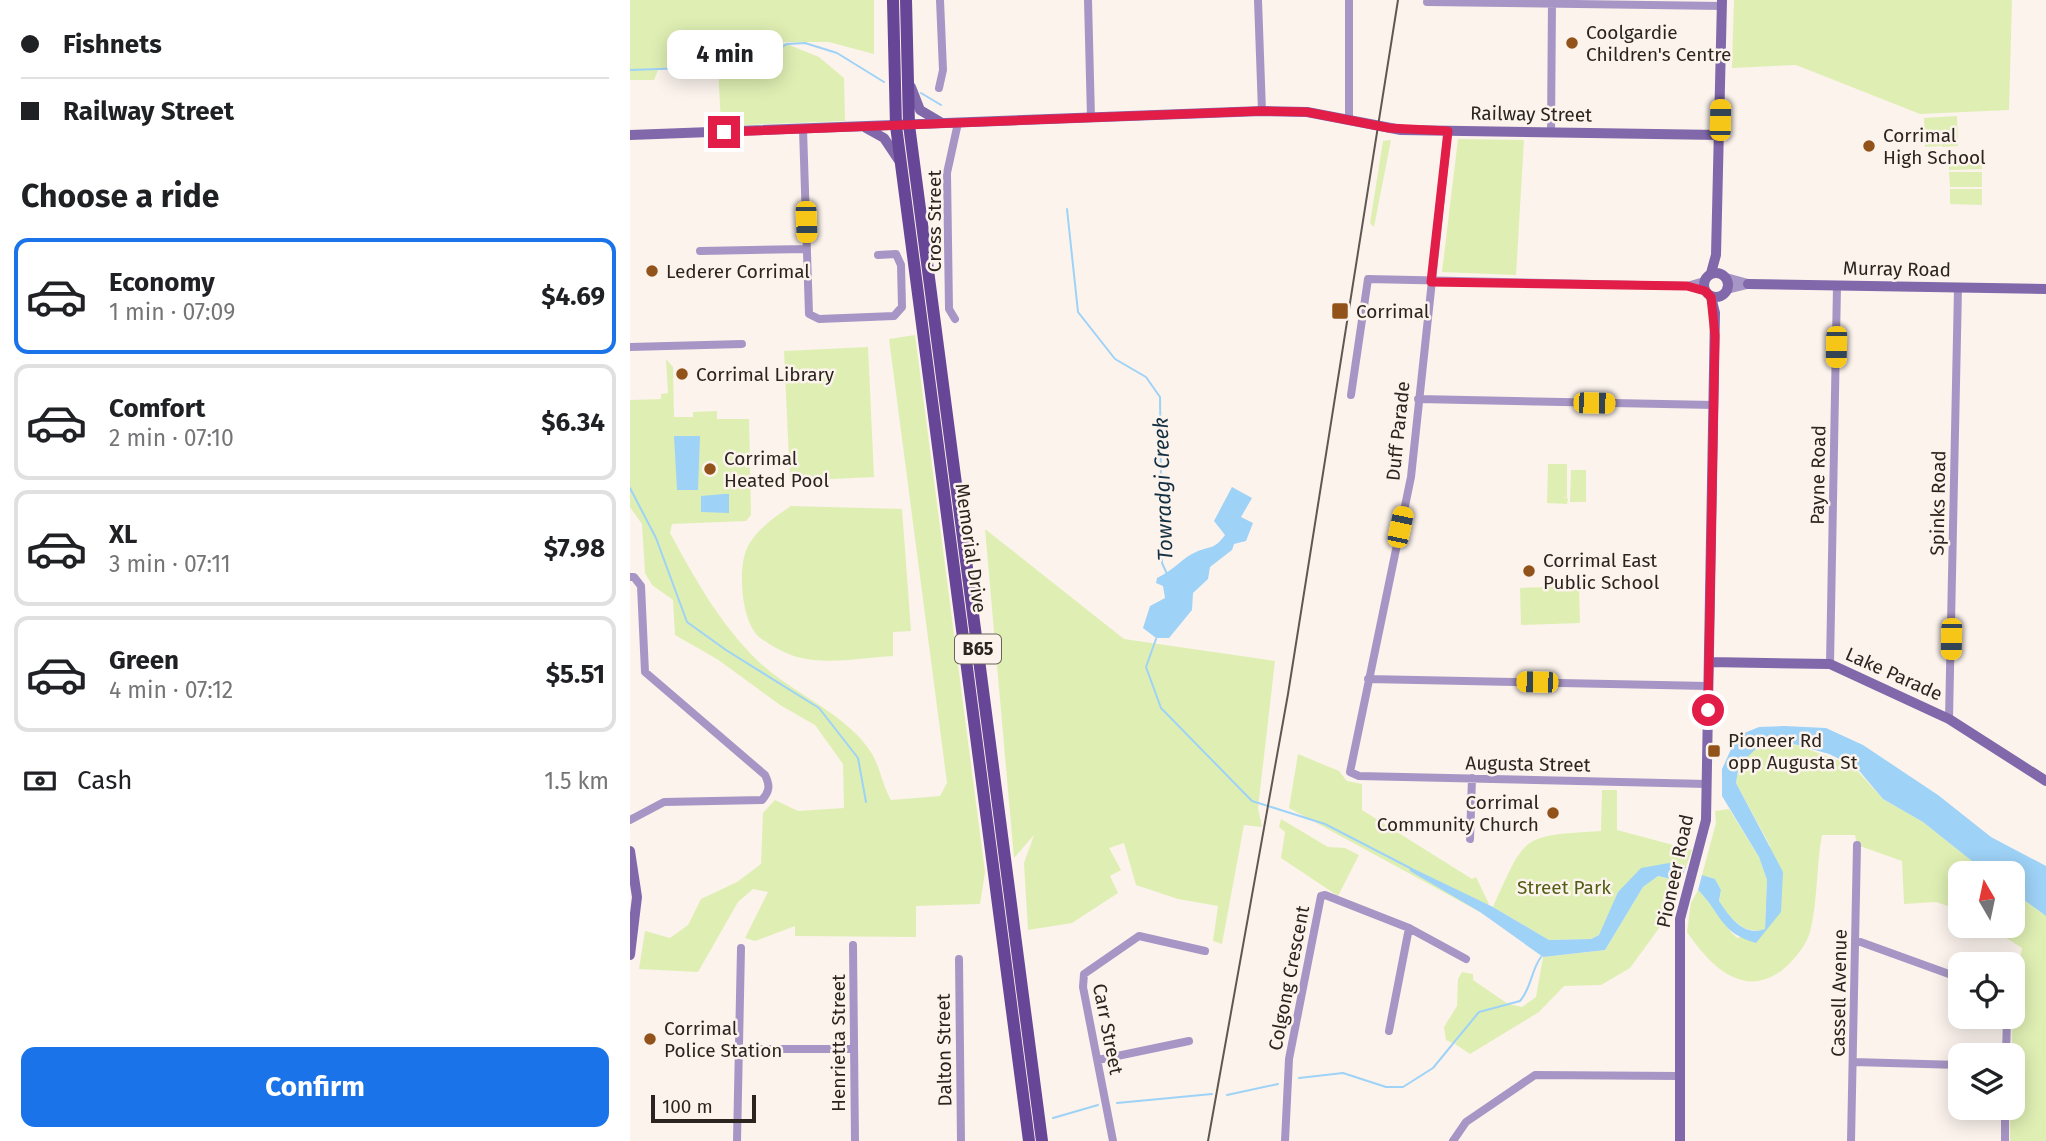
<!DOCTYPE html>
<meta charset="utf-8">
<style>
:root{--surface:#fff;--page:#f6f6f6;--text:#202124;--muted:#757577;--line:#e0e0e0;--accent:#1a73e8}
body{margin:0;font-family:"Fira Sans",sans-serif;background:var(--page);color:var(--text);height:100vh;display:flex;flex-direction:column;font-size:26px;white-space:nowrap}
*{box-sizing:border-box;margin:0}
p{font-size:23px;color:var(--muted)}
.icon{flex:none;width:38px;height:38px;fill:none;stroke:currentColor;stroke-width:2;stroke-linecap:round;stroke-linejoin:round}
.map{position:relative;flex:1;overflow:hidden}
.sheet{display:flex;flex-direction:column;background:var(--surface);width:630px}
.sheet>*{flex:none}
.top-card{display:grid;align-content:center;height:154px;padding:0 21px;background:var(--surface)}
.needle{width:46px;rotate:351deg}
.tools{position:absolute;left:1318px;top:861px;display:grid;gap:14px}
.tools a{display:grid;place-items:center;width:77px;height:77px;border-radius:14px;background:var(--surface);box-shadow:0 4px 18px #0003;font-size:35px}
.scale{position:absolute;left:21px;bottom:18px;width:105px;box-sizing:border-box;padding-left:7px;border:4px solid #2c241e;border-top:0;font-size:19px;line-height:24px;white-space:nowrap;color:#2c241e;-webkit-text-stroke:5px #fcf3ed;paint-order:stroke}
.end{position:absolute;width:32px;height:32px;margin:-16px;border:9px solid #e11d48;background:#fff;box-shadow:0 0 0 4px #fff}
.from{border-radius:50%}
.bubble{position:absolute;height:49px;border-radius:14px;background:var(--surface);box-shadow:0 4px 18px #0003;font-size:23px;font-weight:700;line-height:49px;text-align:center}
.car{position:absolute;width:21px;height:42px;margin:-21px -10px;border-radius:9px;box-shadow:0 0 5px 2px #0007;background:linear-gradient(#f5c518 24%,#345 0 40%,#f5c518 0 76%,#345 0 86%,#f5c518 0)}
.top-card b{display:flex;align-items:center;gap:24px;height:66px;font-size:26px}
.top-card b+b{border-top:2px solid var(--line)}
.top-card i{width:18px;height:18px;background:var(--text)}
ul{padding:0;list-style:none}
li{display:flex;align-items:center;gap:21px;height:116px;margin:0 14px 10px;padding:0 7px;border:4px solid var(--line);border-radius:14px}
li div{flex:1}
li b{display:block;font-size:26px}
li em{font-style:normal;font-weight:700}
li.current{border-color:var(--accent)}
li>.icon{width:63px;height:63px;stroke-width:1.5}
h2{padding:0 21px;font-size:32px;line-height:84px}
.pay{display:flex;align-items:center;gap:18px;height:77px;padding:0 21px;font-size:26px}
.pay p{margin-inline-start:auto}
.button{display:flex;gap:14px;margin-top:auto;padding:14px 21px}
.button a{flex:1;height:80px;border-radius:14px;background:var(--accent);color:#fff;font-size:28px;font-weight:700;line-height:80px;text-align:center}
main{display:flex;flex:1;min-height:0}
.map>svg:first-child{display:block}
.green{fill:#dfefb3}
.water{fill:#9ed2f7}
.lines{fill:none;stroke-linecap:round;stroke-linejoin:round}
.stream{stroke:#9ed2f7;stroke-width:2}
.minor{stroke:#a796c5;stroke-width:8}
.tertiary{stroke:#a796c5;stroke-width:10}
.secondary{stroke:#8168ab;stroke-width:10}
.primary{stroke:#674597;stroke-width:12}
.rail{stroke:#5f5751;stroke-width:2}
.route{stroke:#e11d48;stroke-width:9}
.poi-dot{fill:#92531b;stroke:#fcf3ed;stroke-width:2.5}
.labels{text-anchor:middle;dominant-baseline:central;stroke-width:5;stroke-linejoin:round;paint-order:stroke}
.shield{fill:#fcf3ed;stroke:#6a625c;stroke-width:2}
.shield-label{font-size:18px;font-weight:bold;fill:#2c241e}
.poi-label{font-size:19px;fill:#2c241e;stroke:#fcf3ed;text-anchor:start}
.street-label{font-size:19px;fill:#2c241e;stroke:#fcf3ed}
.park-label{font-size:19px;fill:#505f14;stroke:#fcf3ed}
.water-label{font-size:21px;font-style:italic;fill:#133043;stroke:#fcf3ed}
</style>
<main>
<section class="sheet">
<div class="top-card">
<b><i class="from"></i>Fishnets</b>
<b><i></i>Railway Street</b>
</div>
<h2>Choose a ride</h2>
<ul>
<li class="current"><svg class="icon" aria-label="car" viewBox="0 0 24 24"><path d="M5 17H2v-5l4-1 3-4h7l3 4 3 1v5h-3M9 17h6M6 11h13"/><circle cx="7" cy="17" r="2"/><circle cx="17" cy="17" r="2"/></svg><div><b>Economy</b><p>1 min · 07:09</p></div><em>$4.69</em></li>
<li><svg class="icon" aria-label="car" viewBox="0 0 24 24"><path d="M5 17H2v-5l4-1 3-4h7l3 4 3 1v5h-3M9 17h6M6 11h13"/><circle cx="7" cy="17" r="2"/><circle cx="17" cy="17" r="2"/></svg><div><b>Comfort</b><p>2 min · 07:10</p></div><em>$6.34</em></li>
<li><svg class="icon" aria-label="car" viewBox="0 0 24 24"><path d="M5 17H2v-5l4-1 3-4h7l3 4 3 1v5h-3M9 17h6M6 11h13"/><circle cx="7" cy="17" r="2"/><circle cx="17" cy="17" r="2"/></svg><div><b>XL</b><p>3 min · 07:11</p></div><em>$7.98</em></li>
<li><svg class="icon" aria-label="car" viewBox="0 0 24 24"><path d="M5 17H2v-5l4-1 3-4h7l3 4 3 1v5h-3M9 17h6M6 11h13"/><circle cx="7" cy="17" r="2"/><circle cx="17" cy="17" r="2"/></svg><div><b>Green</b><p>4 min · 07:12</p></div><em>$5.51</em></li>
</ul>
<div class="pay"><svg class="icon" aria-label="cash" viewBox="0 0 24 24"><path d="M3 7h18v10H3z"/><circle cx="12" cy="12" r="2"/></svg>Cash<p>1.5 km</p></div>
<div class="button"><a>Confirm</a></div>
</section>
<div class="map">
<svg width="1416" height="1141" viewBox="0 0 1416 1141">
<rect width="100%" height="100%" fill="#fcf3ed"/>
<path class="green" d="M0 0H244V54L199 42H152L189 57 214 78 215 121 91 126 88 66 28 70 24 80H0Z
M1104 0H1382L1379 110 1290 114 1166 65 1102 68Z
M1327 116 1328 146 1312 147 1311 132V146L1295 147 1294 118Z
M828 139 894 140 886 275 812 272Z
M761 140 744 227 740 223 753 141Z
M1352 154V169L1319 170V155Z
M1319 172H1352V187H1320Z
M1320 189H1352V205L1320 204Z
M285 335 355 872 350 904 286 906V937L165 936V926L125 941 115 938 138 892 123 889 108 902 68 972 9 969 15 931 40 938 58 925 71 899 107 882 131 864 133 813 145 800 168 811 214 808 213 764 185 725 150 705 87 659 45 635 43 600 22 585 15 573 12 524 0 507V400L31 399V394L38 393 36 359 43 367 44 417H63V412L87 411V419H119L121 515 116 521 42 524 40 533C65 579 90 624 128 661 160 692 217 714 240 751 250 765 252 785 261 800L310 796 317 783 259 339Z
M238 347 244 477 160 481 154 351Z
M918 464H937V497H932L938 498 937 504 917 503Z
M941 470H956V502H940Z
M161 506 272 509 281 631 263 632V656C232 658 197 665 167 657 156 654 138 644 129 637 111 621 107 566 118 546 127 529 146 516 161 506Z
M355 529 494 639 645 661 628 808 632 827 614 825 592 944 583 941 588 906 548 899 506 885 494 843 479 848 491 870 480 876 488 893 442 923 398 930 394 863 404 835 384 858Z
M949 586 950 623 891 625 890 588Z
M1160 743 1222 765 1253 799 1293 822 1357 873H1330V910L1306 902 1274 904 1272 861 1227 845 1225 835H1192C1186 867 1188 901 1180 932 1177 943 1168 955 1160 963 1119 1004 1082 969 1057 932L1061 903 1068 890C1083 905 1091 923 1107 938L1137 928 1140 846 1106 783 1109 765 1130 744Z
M668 754 709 771 717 781 732 784V810L842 879 846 877 859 904 850 912 659 808Z
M972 790H987V830L1062 850 1056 867 1039 863 988 892 979 919 969 935 961 939 919 940 863 907C896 834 891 836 971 831Z
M1099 809 1129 857 1137 880 1135 929C1113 936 1101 917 1089 903L1091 890 1085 879 1072 875 1086 823 1085 811Z
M651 819 698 847 715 848 729 855 708 896 651 858 655 832 649 827Z
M1028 876 1050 881 1043 909 1000 968 971 985 934 986 909 1012 840 1054 825 1044 833 1033 824 1044 816 1040 814 1027 827 1006 828 979 832 972 843 974V980L878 1004 892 1007 906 997 913 957 975 950 1013 887Z
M1383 892 1416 916V1141H1380L1383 1000 1392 948 1358 926H1382Z"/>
<path class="water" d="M44 436H70L68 490H47Z
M602 487 622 498 611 517 623 523 616 541 604 544 602 550 580 567 578 579 563 593 562 610 539 638H526L513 628 520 606 535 598 533 586 526 583 527 578C543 571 552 558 566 552 581 545 583 551 595 535L584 521Z
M94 494H99V513L71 512V496Z
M1154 726 1196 728 1233 745 1308 795 1361 837 1416 866V916L1383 892 1382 873H1357L1293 822 1253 799 1226 767 1199 754 1160 743 1131 744 1109 765 1106 783 1153 872 1151 912 1126 943C1090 933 1091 913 1068 890L1072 875 1085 879 1091 890 1089 901C1100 917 1113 937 1135 929L1137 880 1129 857 1092 796V769L1107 736 1129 727Z
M1039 863 1056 867 1050 881 1028 876 1013 887 975 950 913 957 850 912 780 871V867L863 907 919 940 961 939 969 935 988 892 1011 868Z"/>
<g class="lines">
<path class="stream" d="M0 70 85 67 109 70 157 44 175 43 207 53 254 82
M291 93 311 105
M437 209 448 312 485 359 516 377 530 397 532 563 537 574
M0 488 26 538 57 622 96 650 189 708 228 758 236 802
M526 639 516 667 531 708 622 801 695 824 780 868
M669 1078 713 1073 756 1087H773L803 1068 849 1012 890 1001C902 987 901 970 911 957
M597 1095 648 1084
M487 1103 582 1094
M423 1118 468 1105"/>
<path class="minor" d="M458 0 461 118
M628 0 632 111
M719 0V121
M797 2 1092 6
M309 88 313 70 310 0
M173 129 179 314 189 319 264 316 272 307 271 265 266 254 248 255
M818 131 781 477 720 772 729 776 1077 784
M921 132 922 0
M70 251 177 249
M1057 286 1074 281
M325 319 319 309 317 173 328 123
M0 347 112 344
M721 395 738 279 1057 286 1075 291
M788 399 1084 405
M0 577H4L11 586 15 672 135 775C140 785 140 791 132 800L34 802 0 820
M1200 664 1207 286
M738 679 1078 686
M1319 719 1328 288
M840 839 842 778
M1225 940 1330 978
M223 945 225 1141
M329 959 331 1141
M759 1031 779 928
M108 1049H224
M1376 1055 1377 1017
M468 1060 559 1041
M1223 1062 1330 1065
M107 1141 111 948
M483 1141 453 987 454 974 509 936 575 951
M655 1141 659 1059 691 896 695 895 779 928 836 959
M823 1141 836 1122 905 1075 1049 1076
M1221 1141 1227 845
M1375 1141V1108"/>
<path class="tertiary" d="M1096 278 1118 284
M1097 289 1117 284"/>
<path class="secondary" d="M281 87 290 110 312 123
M236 128 254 138 268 159
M0 135 632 111 677 112 771 130 1090 135
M1074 285a12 12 0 1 1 24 0a12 12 0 1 1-24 0Z
M1081 273 1086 255 1092 0
M1118 284 1416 289
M1079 662 1200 664 1319 719 1416 781
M0 851 7 897 0 955
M1050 1141V919L1076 820 1085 313 1081 297"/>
<path class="primary" d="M263 0 266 126 399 1141
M276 0 279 125 412 1141"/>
<path class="rail" d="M578 1141 658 694 768 0"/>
</g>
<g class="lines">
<path class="route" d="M94 132 632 111 677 112 759 128 818 131 801 282 1057 286 1075 291 1081 297 1085 336 1078 710"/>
</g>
<g class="poi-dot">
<circle cx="942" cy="43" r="7"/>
<circle cx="1239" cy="146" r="7"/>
<circle cx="22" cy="271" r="7"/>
<rect x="701" y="302" width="18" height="18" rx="3.5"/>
<circle cx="52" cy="374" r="7"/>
<circle cx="80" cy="469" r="7"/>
<circle cx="899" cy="571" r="7"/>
<rect x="1077" y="744" width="14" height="14" rx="3.5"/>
<circle cx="923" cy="813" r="7"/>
<circle cx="20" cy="1039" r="7"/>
</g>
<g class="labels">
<rect class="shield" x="325" y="634.5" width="46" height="29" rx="5"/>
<g class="shield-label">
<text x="348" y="649">B65</text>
</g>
<g class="poi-label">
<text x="956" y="32">Coolgardie<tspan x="956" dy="22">Children's Centre</tspan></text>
<text x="1253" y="135">Corrimal<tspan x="1253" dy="22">High School</tspan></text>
<text x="36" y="271">Lederer Corrimal</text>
<text x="726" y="311">Corrimal</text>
<text x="66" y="374">Corrimal Library</text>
<text x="94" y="458">Corrimal<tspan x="94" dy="22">Heated Pool</tspan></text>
<text x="913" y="560">Corrimal East<tspan x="913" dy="22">Public School</tspan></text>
<text x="1098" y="740">Pioneer Rd<tspan x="1098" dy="22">opp Augusta St</tspan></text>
<text x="909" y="802" text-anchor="end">Corrimal<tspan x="909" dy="22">Community Church</tspan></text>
<text x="34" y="1028">Corrimal<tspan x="34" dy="22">Police Station</tspan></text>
</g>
<g class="street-label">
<text transform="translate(901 114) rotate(1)">Railway Street</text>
<text transform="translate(304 221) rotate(-90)">Cross Street</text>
<text transform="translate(1267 269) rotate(1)">Murray Road</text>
<text transform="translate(768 431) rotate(-84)">Duff Parade</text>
<text transform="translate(1188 475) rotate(-89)">Payne Road</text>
<text transform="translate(1308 503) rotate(-89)">Spinks Road</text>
<text transform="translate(341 548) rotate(82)">Memorial Drive</text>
<text transform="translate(1264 674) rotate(24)">Lake Parade</text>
<text transform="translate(898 764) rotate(1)">Augusta Street</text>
<text transform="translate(1045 871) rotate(-78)">Pioneer Road</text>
<text transform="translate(659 978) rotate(-79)">Colgong Crescent</text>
<text transform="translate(1209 993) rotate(-89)">Cassell Avenue</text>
<text transform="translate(478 1029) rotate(79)">Carr Street</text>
<text transform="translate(208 1043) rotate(-90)">Henrietta Street</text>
<text transform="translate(314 1050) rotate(-91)">Dalton Street</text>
</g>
<g class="park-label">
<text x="934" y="887">Street Park</text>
</g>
<g class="water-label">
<text transform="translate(533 489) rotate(-92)">Towradgi Creek</text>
</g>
</g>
</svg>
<div class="tools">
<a><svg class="needle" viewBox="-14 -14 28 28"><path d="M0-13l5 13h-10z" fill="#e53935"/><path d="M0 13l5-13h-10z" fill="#757577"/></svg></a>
<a><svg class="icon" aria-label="locate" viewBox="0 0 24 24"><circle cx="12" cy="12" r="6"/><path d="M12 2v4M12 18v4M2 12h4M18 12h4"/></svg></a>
<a><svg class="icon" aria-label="layers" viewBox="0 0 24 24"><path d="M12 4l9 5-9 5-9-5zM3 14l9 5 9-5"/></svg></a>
</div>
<div class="scale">100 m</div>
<i class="end from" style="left:1078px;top:710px"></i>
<i class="end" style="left:94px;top:132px"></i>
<div class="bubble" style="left:37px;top:30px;width:116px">4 min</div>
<i class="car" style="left:1090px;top:120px;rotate:1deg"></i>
<i class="car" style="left:176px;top:222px;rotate:178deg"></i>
<i class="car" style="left:1206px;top:347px;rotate:181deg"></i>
<i class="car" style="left:964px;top:403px;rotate:91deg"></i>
<i class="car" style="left:770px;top:527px;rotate:12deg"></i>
<i class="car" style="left:1321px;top:639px;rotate:181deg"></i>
<i class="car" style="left:907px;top:682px;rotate:271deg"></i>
</div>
</main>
